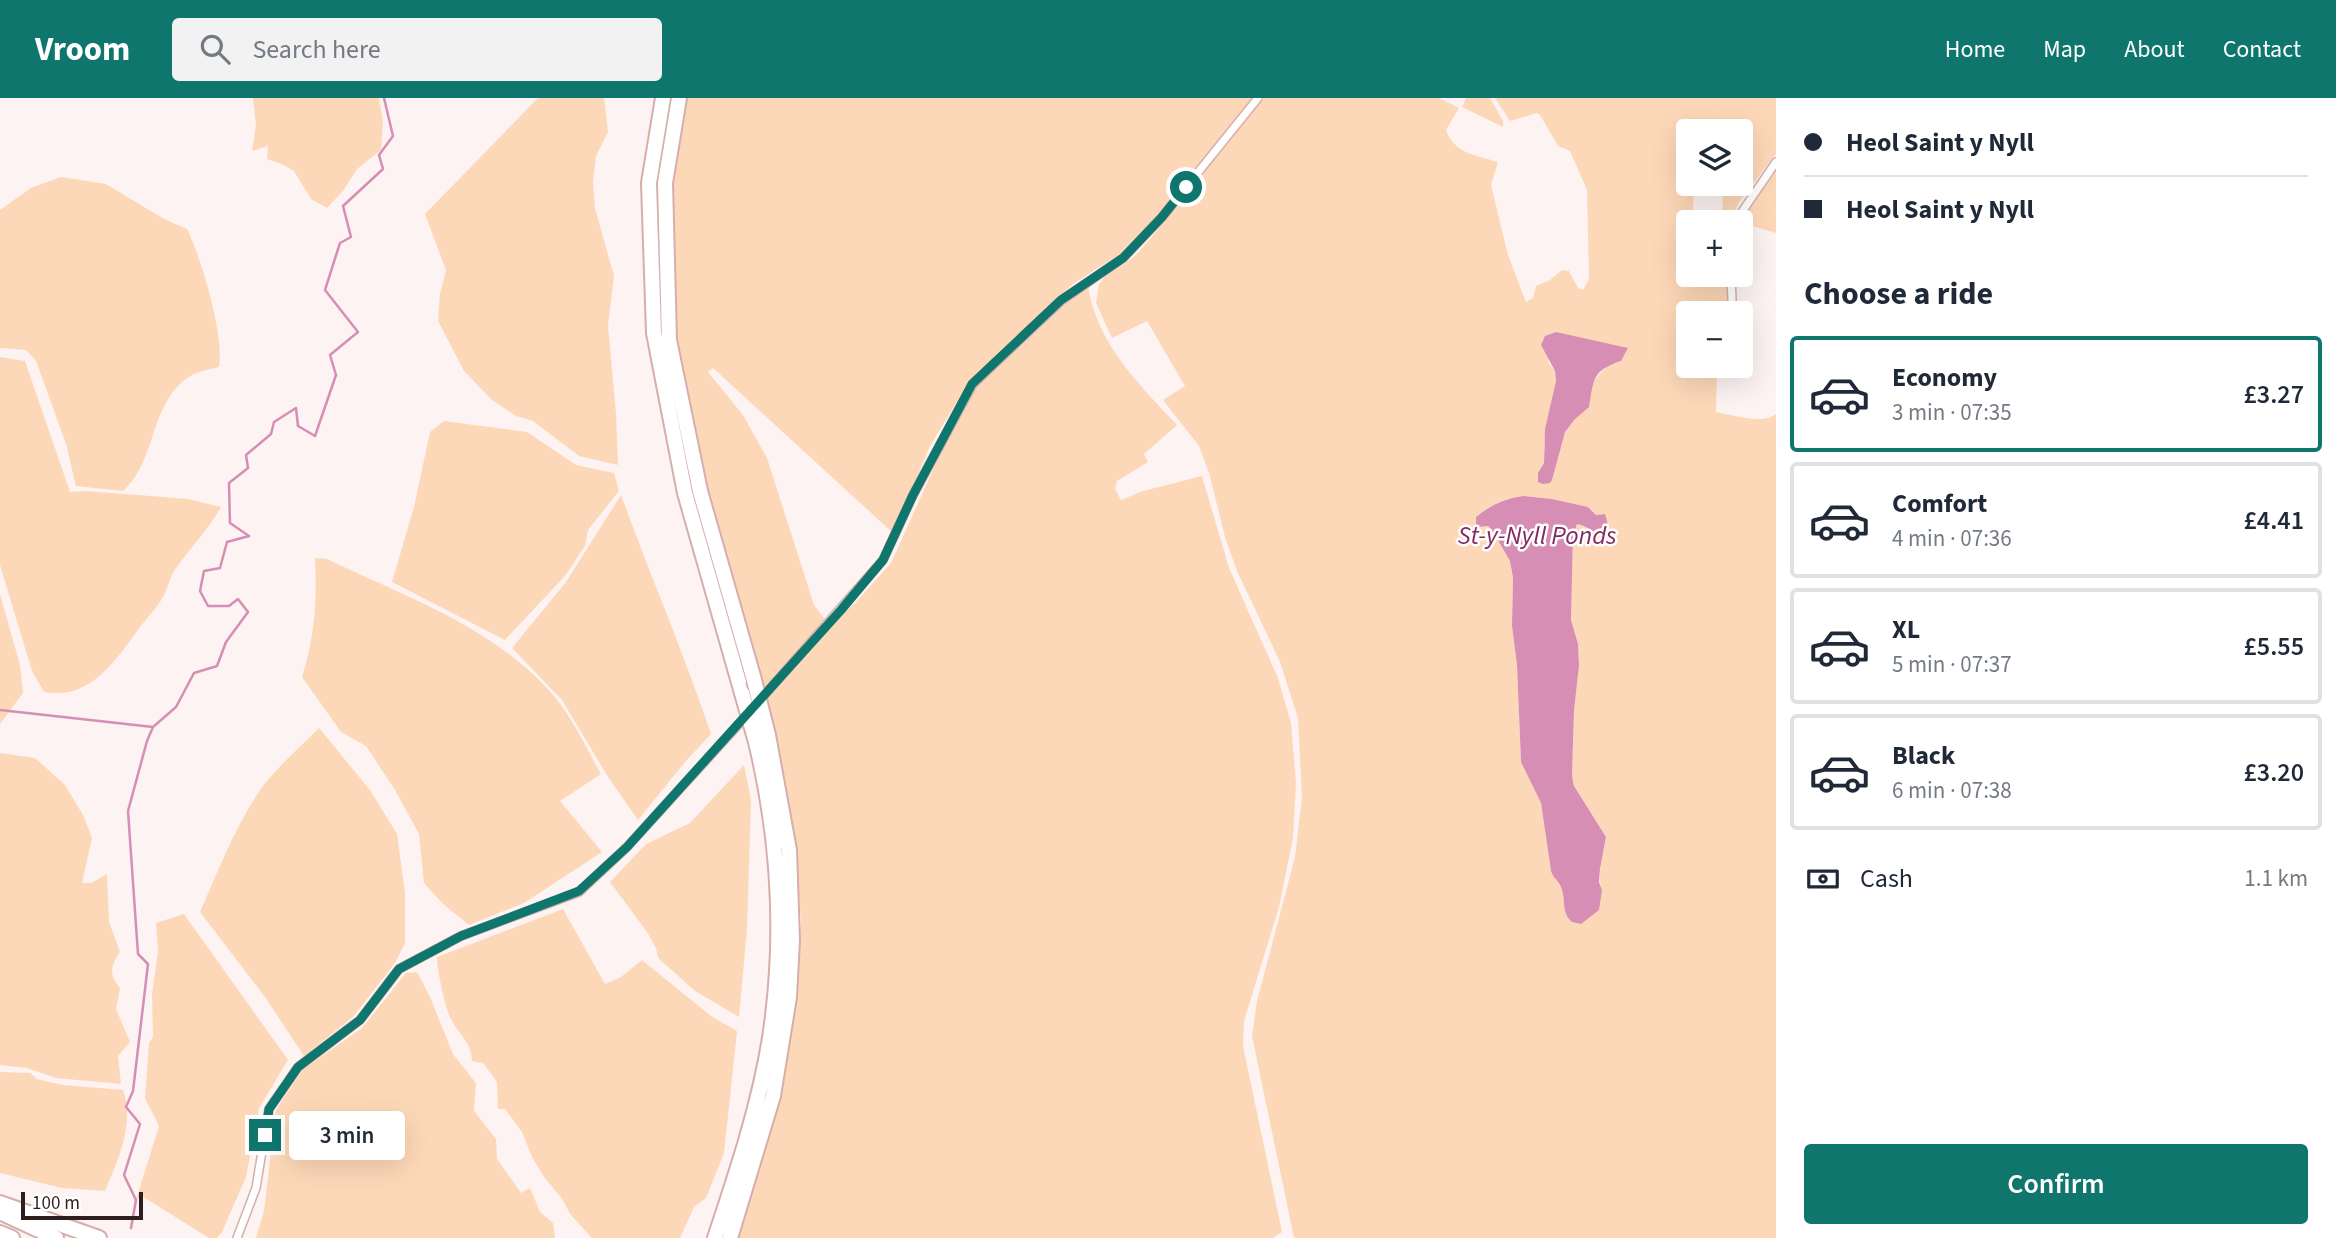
<!DOCTYPE html>
<meta charset="utf-8">
<style>
:root{--surface:#fff;--page:#f2f2f3;--text:#1f2937;--muted:#747a83;--line:#e0e1e3;--accent:#0f766e}
body{margin:0;font-family:"Source Sans 3",sans-serif;background:var(--page);color:var(--text);height:100vh;display:flex;flex-direction:column;font-size:26px;white-space:nowrap}
*{box-sizing:border-box;margin:0}
p{font-size:23px;color:var(--muted)}
.icon{flex:none;width:38px;height:38px;fill:none;stroke:currentColor;stroke-width:2;stroke-linecap:round;stroke-linejoin:round}
.map{position:relative;flex:1;overflow:hidden}
.panel{display:flex;flex-direction:column;background:var(--surface);width:560px}
.panel>*{flex:none}
.banner{display:grid;align-content:center;height:154px;padding:0 28px;background:var(--surface)}
.fabs{position:absolute;left:1676px;top:21px;display:grid;gap:14px}
.fabs a{display:grid;place-items:center;width:77px;height:77px;border-radius:7px;background:var(--surface);box-shadow:0 7px 28px #0002;font-size:35px}
.scale{position:absolute;left:21px;bottom:18px;width:122px;box-sizing:border-box;padding-left:7px;border:4px solid #2e1f1e;border-top:0;font-size:19px;line-height:24px;white-space:nowrap;color:#2e1f1e;-webkit-text-stroke:5px #fff;paint-order:stroke}
.end{position:absolute;width:32px;height:32px;margin:-16px;border:9px solid #0f766e;background:#fff;box-shadow:0 0 0 4px #fff}
.from{border-radius:50%}
.bubble{position:absolute;height:49px;border-radius:7px;background:var(--surface);box-shadow:0 7px 28px #0002;font-size:23px;font-weight:600;line-height:49px;text-align:center}
.banner b{display:flex;align-items:center;gap:24px;height:66px;font-size:26px}
.banner b+b{border-top:2px solid var(--line)}
.banner i{width:18px;height:18px;background:var(--text)}
ul{padding:0;list-style:none}
li{display:flex;align-items:center;gap:21px;height:116px;margin:0 14px 10px;padding:0 14px;border:4px solid var(--line);border-radius:7px}
li div{flex:1}
li b{display:block;font-size:26px}
li em{font-style:normal;font-weight:600}
li.current{border-color:var(--accent)}
li>.icon{width:63px;height:63px;stroke-width:1.5}
h2{padding:0 28px;font-size:32px;line-height:84px}
.pay{display:flex;align-items:center;gap:18px;height:77px;padding:0 28px;font-size:26px}
.pay p{margin-inline-start:auto}
.button{display:flex;gap:14px;margin-top:auto;padding:14px 28px}
.button a{flex:1;height:80px;border-radius:7px;background:var(--accent);color:#fff;font-size:28px;font-weight:600;line-height:80px;text-align:center}
header{display:flex;align-items:center;gap:42px;box-sizing:border-box;height:98px;padding:0 35px;background:var(--accent);color:#fff}
header strong{font-size:33px}
nav{display:flex;gap:38px;margin-inline-start:auto;font-size:24px}
.search{width:490px;height:63px;background:var(--page);display:flex;align-items:center;gap:18px;box-sizing:border-box;padding:0 24px;border-radius:7px;color:var(--muted);font-size:26px}
main{display:flex;flex:1;min-height:0}
.map>svg:first-child{display:block}
.green{fill:#fdd8b8;fill-rule:evenodd}
.water{fill:#d68eb5}
.lines{fill:none;stroke-linecap:round;stroke-linejoin:round}
.stream{stroke:#d68eb5;stroke-width:2.5}
.street-casing{stroke:#d6aeab;stroke-width:10}
.highway-casing{stroke:#d6aeab;stroke-width:18}
.street{stroke:#fff;stroke-width:7}
.highway{stroke:#fff;stroke-width:14}
.highway-bridge-casing{stroke:#d6aeab;stroke-width:18;stroke-linecap:butt}
.highway-bridge{stroke:#fff;stroke-width:14}
.route{stroke:#0f766e;stroke-width:9}
.labels{text-anchor:middle;dominant-baseline:central;stroke-width:5;stroke-linejoin:round;paint-order:stroke}
.water-label{font-size:26px;font-style:italic;fill:#802c60;stroke:#fff}
</style>
<header>
<strong>Vroom</strong>
<div class="search"><svg class="icon" aria-label="search" viewBox="0 0 24 24"><circle cx="10" cy="10" r="6"/><path d="M15 15l6 6"/></svg>Search here</div>
<nav><a>Home</a><a>Map</a><a>About</a><a>Contact</a></nav>
</header>
<main>
<div class="map">
<svg width="1776" height="1140" viewBox="0 0 1776 1140">
<rect width="100%" height="100%" fill="#fcf3f2"/>
<path class="green" d="M253 0H379L383 24 381 52 357 71 343 93 327 110 311 101 294 73 284 67 267 61 268 48 252 53 256 27Z
M538 0H604L608 34 596 58 593 84 595 110 614 178 608 227 616 316 618 367 579 358 533 323 516 318 492 302 464 273 438 223 440 196 446 172 425 116Z
M681 0H1253L1160 114 1118 157 1073 186 971 281 930 348 893 435 713 270 708 274 743 317 767 360 814 507 826 523 764 593 719 452 669 248 668 81Z
M1263 0H1439L1459 10 1446 32C1453 55 1478 58 1498 64L1491 87 1508 157 1526 204 1533 200 1536 188 1550 182 1562 172 1569 173 1578 190 1583 192 1589 181 1587 92 1570 53 1558 48 1540 17 1537 15 1510 23 1495 0H1776V56L1739 104 1731 122 1724 123 1722 120 1723 94H1694L1692 124H1689V177H1727V201L1730 215H1689V268H1717L1716 314C1733 317 1762 327 1776 316V1140H1294L1252 938 1257 903 1295 759 1302 699 1298 620 1280 564 1237 473 1225 439 1209 375 1199 348 1163 302 1185 288 1147 223 1112 240 1096 205 1099 186 1106 177 1134 159 1150 141ZM1689 33H1741V86H1689ZM1556 234 1627 251 1621 263 1607 268 1591 286C1592 318 1576 312 1566 333 1559 347 1556 366 1552 382L1538 376 1544 365V345L1556 283 1555 273 1548 264ZM1524 398 1552 401 1588 409 1596 417 1604 416 1608 427 1577 426 1573 437 1571 522 1578 546 1579 567 1574 613 1572 678 1574 688 1606 739C1604 757 1596 775 1602 792L1581 826 1572 824C1560 814 1567 800 1560 787 1557 781 1553 780 1551 773L1541 705 1521 664 1517 567 1512 528 1513 480 1510 463 1492 432 1488 428 1479 429 1476 427 1477 418C1492 405 1504 401 1524 398Z
M1466 0H1490L1503 23V29L1462 9Z
M1776 63V135L1739 124Z
M61 79 106 86 164 121 187 131C201 159 225 239 219 269 211 271 200 273 192 277 149 302 158 362 123 393L76 388 66 346 36 263 26 252 0 250V112L31 90Z
M1088 188C1097 246 1139 286 1177 327L1144 356 1148 364 1117 383 1115 391 1121 402 1143 393 1202 378 1229 470 1278 580 1291 625 1296 685 1293 740 1279 809 1244 923 1243 948 1282 1134 1273 1140H739L776 1013 794 919 801 822 795 746 765 599 832 524 854 506 891 465 946 343 963 316 975 289 1063 205Z
M0 259 25 263 70 394 87 393 188 401 221 409C208 432 191 449 176 470 170 478 168 490 163 499 157 510 147 520 140 529 116 562 90 603 44 594L32 573 0 467Z
M444 323 527 334 576 367 614 375 619 393 588 432 585 448 565 478 505 542 392 484 414 409 430 334Z
M621 397C650 477 684 555 711 636L685 664 638 722 608 679 562 602 512 550 566 484Z
M315 460 327 461C406 499 495 529 554 598 573 621 587 651 601 676L560 703 602 754 524 805 469 827 443 806 424 785 419 736 395 692 366 648 341 634 302 579C315 538 317 503 315 460Z
M0 496 20 567 23 595 0 626Z
M319 630 370 692 397 736 405 795V845L395 865 353 919 304 958 265 899 200 814C218 773 239 719 266 684 282 665 302 647 319 630Z
M0 655 35 660 65 687 83 717 92 740 82 785H91L107 776 109 824 120 854C110 869 109 876 120 890L116 911 130 944 118 958 121 986 56 980 27 970 0 967Z
M744 667 751 702 747 831 739 919 695 893 658 860 656 850 647 834 610 784 646 746 690 725Z
M563 811 605 886 621 879 642 862 711 918 737 933 724 1055 706 1100 694 1109 680 1140H592L570 1116 563 1102 544 1079 532 1059 522 1034 505 1011H498L497 984 483 965 472 963C471 942 458 937 450 919 445 908 437 872 437 859Z
M184 816 288 962 259 1010 246 1079 222 1134 217 1140H209L142 1098 136 1102 159 1028 145 1000 149 945 153 939 152 896 158 854 156 825Z
M417 874 430 899 453 956 476 985 474 1013 496 1041 497 1061 521 1095 530 1090 540 1114 553 1125 555 1140H256L264 1113 276 1012 302 972 362 930 406 875Z
M0 974 30 975 37 981 63 987 123 992C135 1026 118 1062 105 1093L62 1090 0 1075Z"/>
<path class="water" d="M1556 234 1628 250 1621 263C1591 273 1594 282 1589 309L1574 322 1565 334 1552 382 1550 385 1543 386 1538 384V375L1544 365 1545 331 1556 283 1555 273 1541 247 1545 238Z
M1523 398 1552 401 1588 409 1596 417 1605 416 1608 427 1601 437C1591 434 1587 427 1577 426L1573 437 1571 522 1578 546 1579 567 1574 613 1572 678 1574 688 1606 739 1600 771 1599 784 1602 792 1599 812 1581 826 1572 824C1560 814 1567 800 1560 787 1557 781 1553 780 1551 773L1541 705 1521 664 1517 567 1512 528 1513 480 1510 463 1492 432 1488 428 1478 429 1476 427V419C1492 406 1504 401 1523 398Z"/>
<g class="lines">
<path class="stream" d="M0 612 153 629
M131 1130 136 1102 124 1077 140 1026 126 1009 133 993 148 866 138 856 128 713 147 643 153 629 176 609 194 575 217 568 226 544 248 514 238 501 229 508H208L200 493 204 473 220 470 227 444 249 438 230 425 229 385 248 370 246 357 271 336 274 324 296 310 298 328 315 338 336 277 330 257 358 234 325 192 340 145 351 139 343 108 383 71 379 57 393 38 384 0"/>
<g class="street-casing">
<path id="street" d="M1735 124 1776 64
M1731 177 1732 202
M759 603 883 462 913 397 973 286 1061 203 1123 160 1162 119 1258 0
M237 1140 256 1090 269 1011 298 969 360 922 399 871 461 838 579 794 627 749 749 615"/>
</g>
<g class="highway-casing">
<path id="highway" d="M663 0 649 85 654 235 685 395 742 595
M679 0 665 85 669 242 700 393 754 582
M0 1105 99 1140
M0 1114 56 1140
M0 1135 12 1140
M715 1140C737 1074 759 1008 770 940 785 841 779 740 756 644
M730 1140 773 998 789 899 792 842 789 752 768 637"/>
</g>
<use href="#street" class="street"/>
<use href="#highway" class="highway"/>
<g class="highway-bridge-casing">
<path id="highway-bridge" d="M754 582 768 637
M742 595 756 644"/>
</g>
<use href="#highway-bridge" class="highway-bridge"/>
</g>
<g class="lines">
<path class="route" d="M265 1037 269 1011 298 969 360 922 399 871 461 838 579 793 627 749 841 512 883 462 913 397 972 286 1061 202 1123 160 1162 119 1186 89"/>
</g>
<g class="labels">
<g class="water-label">
<text x="1537" y="437">St-y-Nyll Ponds</text>
</g>
</g>
</svg>
<div class="fabs">
<a><svg class="icon" aria-label="layers" viewBox="0 0 24 24"><path d="M12 4l9 5-9 5-9-5zM3 14l9 5 9-5"/></svg></a>
<a>+</a>
<a>−</a>
</div>
<div class="scale">100 m</div>
<i class="end from" style="left:1186px;top:89px"></i>
<i class="end" style="left:265px;top:1037px"></i>
<div class="bubble" style="left:289px;top:1013px;width:116px">3 min</div>
</div>
<section class="panel">
<div class="banner">
<b><i class="from"></i>Heol Saint y Nyll</b>
<b><i></i>Heol Saint y Nyll</b>
</div>
<h2>Choose a ride</h2>
<ul>
<li class="current"><svg class="icon" aria-label="car" viewBox="0 0 24 24"><path d="M5 17H2v-5l4-1 3-4h7l3 4 3 1v5h-3M9 17h6M6 11h13"/><circle cx="7" cy="17" r="2"/><circle cx="17" cy="17" r="2"/></svg><div><b>Economy</b><p>3 min · 07:35</p></div><em>£3.27</em></li>
<li><svg class="icon" aria-label="car" viewBox="0 0 24 24"><path d="M5 17H2v-5l4-1 3-4h7l3 4 3 1v5h-3M9 17h6M6 11h13"/><circle cx="7" cy="17" r="2"/><circle cx="17" cy="17" r="2"/></svg><div><b>Comfort</b><p>4 min · 07:36</p></div><em>£4.41</em></li>
<li><svg class="icon" aria-label="car" viewBox="0 0 24 24"><path d="M5 17H2v-5l4-1 3-4h7l3 4 3 1v5h-3M9 17h6M6 11h13"/><circle cx="7" cy="17" r="2"/><circle cx="17" cy="17" r="2"/></svg><div><b>XL</b><p>5 min · 07:37</p></div><em>£5.55</em></li>
<li><svg class="icon" aria-label="car" viewBox="0 0 24 24"><path d="M5 17H2v-5l4-1 3-4h7l3 4 3 1v5h-3M9 17h6M6 11h13"/><circle cx="7" cy="17" r="2"/><circle cx="17" cy="17" r="2"/></svg><div><b>Black</b><p>6 min · 07:38</p></div><em>£3.20</em></li>
</ul>
<div class="pay"><svg class="icon" aria-label="cash" viewBox="0 0 24 24"><path d="M3 7h18v10H3z"/><circle cx="12" cy="12" r="2"/></svg>Cash<p>1.1 km</p></div>
<div class="button"><a>Confirm</a></div>
</section>
</main>
